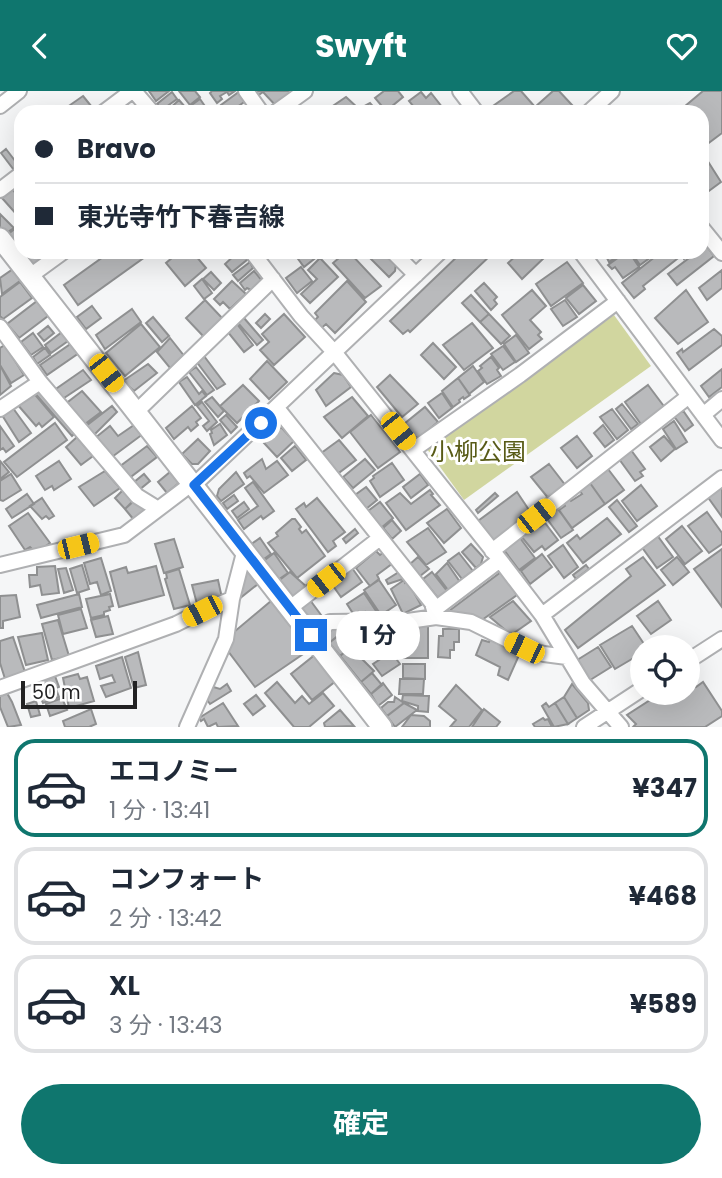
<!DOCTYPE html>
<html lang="ja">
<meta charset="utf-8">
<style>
:root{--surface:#fff;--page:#f6f6f7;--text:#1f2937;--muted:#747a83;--line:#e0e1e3;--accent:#0f766e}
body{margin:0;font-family:Poppins,"Noto Sans JP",sans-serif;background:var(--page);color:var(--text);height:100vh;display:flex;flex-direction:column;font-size:26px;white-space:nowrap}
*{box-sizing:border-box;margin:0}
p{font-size:23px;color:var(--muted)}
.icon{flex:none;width:38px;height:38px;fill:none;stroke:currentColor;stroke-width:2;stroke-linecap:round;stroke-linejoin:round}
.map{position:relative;height:636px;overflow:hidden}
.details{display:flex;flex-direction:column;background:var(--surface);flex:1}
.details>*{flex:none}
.top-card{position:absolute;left:14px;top:14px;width:695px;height:154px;border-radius:21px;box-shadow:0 7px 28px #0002;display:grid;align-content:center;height:154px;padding:0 21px;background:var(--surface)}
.fabs{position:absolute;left:630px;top:544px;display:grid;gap:14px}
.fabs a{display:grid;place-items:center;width:70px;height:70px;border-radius:50%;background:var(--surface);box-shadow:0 7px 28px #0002;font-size:35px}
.scale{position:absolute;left:21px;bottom:18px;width:116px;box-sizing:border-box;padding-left:7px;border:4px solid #222223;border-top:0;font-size:19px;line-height:24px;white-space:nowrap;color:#222223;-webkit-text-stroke:5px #fff;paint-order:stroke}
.end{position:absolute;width:32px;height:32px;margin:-16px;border:9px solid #1a73e8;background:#fff;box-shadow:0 0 0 4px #fff}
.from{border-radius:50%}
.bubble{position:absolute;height:49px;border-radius:24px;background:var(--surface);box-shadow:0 7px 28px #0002;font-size:23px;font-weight:700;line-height:49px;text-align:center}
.car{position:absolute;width:21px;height:42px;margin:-21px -10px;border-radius:9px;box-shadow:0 0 5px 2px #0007;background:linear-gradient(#f5c518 24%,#345 0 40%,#f5c518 0 76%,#345 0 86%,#f5c518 0)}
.top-card b{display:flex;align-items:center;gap:24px;height:66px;font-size:26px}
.top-card b+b{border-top:2px solid var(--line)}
.top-card i{width:18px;height:18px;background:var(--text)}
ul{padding:12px 0 0;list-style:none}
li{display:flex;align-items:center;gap:21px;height:98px;margin:0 14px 10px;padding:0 7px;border:4px solid var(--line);border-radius:21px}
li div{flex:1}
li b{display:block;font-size:26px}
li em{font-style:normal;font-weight:700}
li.on{border-color:var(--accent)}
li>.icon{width:63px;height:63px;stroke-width:1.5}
.primary-button{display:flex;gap:14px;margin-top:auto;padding:14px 21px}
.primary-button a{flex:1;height:80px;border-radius:42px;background:var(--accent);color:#fff;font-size:28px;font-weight:700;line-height:80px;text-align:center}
header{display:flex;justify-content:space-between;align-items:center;height:91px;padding:0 21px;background:var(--accent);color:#fff;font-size:32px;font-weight:700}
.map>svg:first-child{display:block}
.green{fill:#d1d69f}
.building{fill:#b9babc;stroke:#8f9091;stroke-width:2}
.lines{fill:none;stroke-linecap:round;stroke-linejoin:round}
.minor-casing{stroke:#afb0b2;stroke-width:18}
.major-casing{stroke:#afb0b2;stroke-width:23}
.minor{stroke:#fff;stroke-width:14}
.major{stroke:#fff;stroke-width:19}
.route{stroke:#1a73e8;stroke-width:9}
.labels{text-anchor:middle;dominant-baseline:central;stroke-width:6;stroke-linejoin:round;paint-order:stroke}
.park-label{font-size:24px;fill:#585b17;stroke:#fff}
</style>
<header><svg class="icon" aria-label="back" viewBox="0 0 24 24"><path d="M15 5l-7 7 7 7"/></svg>Swyft<svg class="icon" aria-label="heart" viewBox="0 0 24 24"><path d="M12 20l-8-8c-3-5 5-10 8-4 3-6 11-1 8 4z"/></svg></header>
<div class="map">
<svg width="722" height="636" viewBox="0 0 722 636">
<rect width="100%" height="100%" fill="#f5f6f7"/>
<path class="green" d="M614 224 651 275 464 409 427 358Z"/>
<path class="building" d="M149 0H169L156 10Z
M179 0H195L200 6 190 14Z
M212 0H235L229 4 227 1 220 5 222 8 217 12 210 2Z
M240 0 247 9 230 21H226L221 14Z
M251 0H297L277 16 263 1 256 6Z
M384 0H398L403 6 386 20 375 7Z
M514 0H521L535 16 553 0H559L572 14 564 21H498L493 15Z
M703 0H722V42L702 57V21H678Z
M172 1 177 8 162 19 157 13Z
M421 1 426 7 431 2 446 21H407L414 16 409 10Z
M83 5 96 21H64L63 19Z
M346 6 359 18 370 12 378 21H329L327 19Z
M200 8 209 21H182Z
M179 9 185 16 179 21H166Z
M6 58 19 75 14 79 1 62Z
M702 61 721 91 702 105Z
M12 98 21 108V122L18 125 2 107Z
M0 123 14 137 1 145 0 144Z
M21 133V149L10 157 3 147Z
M706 154 714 165 677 194 668 183 697 161H702V157Z
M33 161H57L31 181 22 169Z
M110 161H152L78 214 64 194Z
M179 161H199L195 164 206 177 185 195 166 172Z
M238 161H242L248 168 232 181 225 173Z
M293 161H323L304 176Z
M346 161H349L381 195 365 207 333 172Z
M364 161H384L396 173 395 180 389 186Z
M462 161H494L410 241 408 239 403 243 390 230Z
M520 161H547L548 163 522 188 508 172Z
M604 161H624L609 171Z
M626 161H629L639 176 623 187 615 176 612 178 608 174Z
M631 161H658L640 174Z
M661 161H692L684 168 682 164 643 195 645 198 634 207 622 192Z
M320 167 338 186 310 212 301 203 317 188 308 179Z
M250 171 253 177 238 190 233 184Z
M567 171 583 192 551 215 536 193Z
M16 176 24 187 2 203 0 187Z
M301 176 312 190 297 202 286 187Z
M722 179V197L707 209 699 197Z
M254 180 263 191 253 200 247 197 245 199 240 192Z
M211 181 221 192 214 199 203 188Z
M202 188 212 202 204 208 194 195Z
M232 190 246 203 230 218 223 211 220 214 214 208Z
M347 190 366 211 335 242 326 233 318 240 311 233 318 226 315 222Z
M20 191 32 207 3 228 0 225V206Z
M484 192 497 206 494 209 497 213 491 219 475 200Z
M583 194 596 210 579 223 566 207Z
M532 199 546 215 530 229 541 241 538 244 542 248 529 258 502 224Z
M686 199 708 231 678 253 655 227Z
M471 204 489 223 480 231 462 212Z
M205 209 223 228 204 246 186 227Z
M565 209 577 226 563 235 551 218Z
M37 210 48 225 19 247 7 233Z
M92 215 101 227 86 238 77 226Z
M132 218 141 231 105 258 96 244Z
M265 223 270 228 261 237 256 232Z
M284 223 305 246 274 274 260 259 269 251 262 243Z
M489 223 510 245 501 253 480 231Z
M153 226 169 245 162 251 146 232Z
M244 227 263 249 257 254 238 232Z
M472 232 493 257 464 279 443 254Z
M141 233 160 256 125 285 106 262Z
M237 233 253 254 244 261 227 240Z
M48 235 54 242 44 250 38 243Z
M714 238 722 245V254L689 279 677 262 682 258 683 261Z
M62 241 68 250 51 262 45 254Z
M33 242 43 256 31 264 21 251Z
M516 244 529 262 516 271 504 253Z
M170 247 185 266 170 277 157 261Z
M72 252 79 262 47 284 40 274Z
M433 252 456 276 444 288 421 264Z
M5 254 24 284 11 292 0 274V257Z
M503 255 515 271 503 279 491 263Z
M45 257 50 264 37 273 33 266Z
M204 265 225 293 217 298 196 270Z
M491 266 499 277 497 279 501 285 487 293 478 280 482 277 480 275Z
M267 270 287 291 269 308 250 288Z
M148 273 157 282 134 300 123 290Z
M0 274 11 295 0 304Z
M473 275 484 291 469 303 458 287Z
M196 276 214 299 207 304 189 281Z
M722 278V296L709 306 701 295Z
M83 279 91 289 61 309 53 300Z
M334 282 343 284 351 296 326 315 316 299Z
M390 284 418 313 402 326 377 296Z
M187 286 199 303 202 300 206 305 195 314 179 291Z
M458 287 470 304 464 308 463 306 459 309 460 311 453 316 442 300Z
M243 294 259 310 237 332 220 315Z
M648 294 666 318 643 336 625 311Z
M37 296 76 341 72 345 33 300Z
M32 300 54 326 42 336 39 332 36 335 17 313Z
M82 300 101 321 81 336 64 314Z
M442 302 452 317 439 327 428 312Z
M212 306 224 320 218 326 205 311Z
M352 306 368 325 342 347 324 326Z
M202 311 217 331 207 340 203 335 209 330 197 315Z
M10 313 31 342 19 351 0 321Z
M622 313 638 333 631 338 616 318Z
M112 315 117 321 94 344 86 335Z
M192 315 201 327 196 331 198 334 191 340 188 336 174 348 166 337Z
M425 316 438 331 420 346H414L404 333Z
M612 318 628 339 617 348 600 326Z
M678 320 684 321 693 334 685 340 673 324Z
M226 324 237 336 231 342 220 329Z
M371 324 400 361 378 377 350 341Z
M674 330 687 351 676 358 663 338Z
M55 332 67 349 17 386 4 371Z
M220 333 227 344 214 354 210 343 212 342 211 339Z
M134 334 143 343 112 366 95 347 110 335 118 345Z
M603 334 614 349 605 356 594 342Z
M0 335 14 355 6 361 3 357 0 359Z
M281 336 294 350 277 366 264 352Z
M577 345 592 365 577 377 561 357Z
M664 345 675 358 661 370 650 356Z
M77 346 93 365 81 374 66 356Z
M198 348 210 360 198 373H192L182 363Z
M339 349 356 369 336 384 320 363Z
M147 355 157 366 128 388 119 376Z
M295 355 306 369 292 380 281 367Z
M631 359 645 378 640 381 643 385 635 390 619 368Z
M262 368 266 378 277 370 288 384 264 402 250 385 247 387 244 382Z
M365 368 375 379 353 397 343 386Z
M0 370 9 381 0 388Z
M59 370 71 388 54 399 52 395 45 399 36 385Z
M392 372 404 389 380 406 370 390 374 387 373 385Z
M549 373 566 395 549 408 531 386Z
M608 378 624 399 605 413 590 392Z
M105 380 120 397 94 415 79 396Z
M170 381 179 392 167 402 158 391Z
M236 381 244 393 221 410 217 405 219 398Z
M11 383 21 399 3 410 0 409V390Z
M144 383 150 390 139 399 133 392Z
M420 383 428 394 411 407 403 396Z
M253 391 274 420 263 428 261 425 244 438 238 429 258 415 245 397Z
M590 392 605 413 572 437 559 419 565 415 563 411 569 407 571 410 582 403 579 399Z
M641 394 657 415 637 430 622 410Z
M722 394V426L707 405Z
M366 396 377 409 366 418 355 404Z
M124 398 134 409 125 418 115 407Z
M430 399 433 403 431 404 440 414 406 439 386 412 400 402 411 413Z
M517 401 531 422 494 452 478 430Z
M495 402 498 405 478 422 476 419Z
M27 403 34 413 12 427 6 418Z
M234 404 238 410 227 418 223 412Z
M42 407 54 425 49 428 46 425 42 428 30 415Z
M317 407 345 441 333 450 336 455 328 461 296 418 304 412 306 416Z
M135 409 148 418 134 429 125 418Z
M617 409 637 435 629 441 609 416Z
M244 411 249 418 237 427 232 420Z
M380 411 393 427 381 437 368 420Z
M447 418 461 437 444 452 427 432Z
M558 418 573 439 561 447 545 425Z
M707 421 722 442V453L709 462 688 435Z
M28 422 50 452 36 462 30 456 25 459 9 435Z
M607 427 621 443 583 472 567 452 577 444 580 448Z
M292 428H295L301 436 299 438 302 442 306 439 325 465 297 487 268 452 278 445 276 442Z
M392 429 401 440 392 448 383 437Z
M536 432 540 436 545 432 558 449 545 459 542 455 534 461 521 445Z
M682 435 702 460 685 473 666 448Z
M428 437 446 461 426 474 407 451Z
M355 438 358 442 346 452 343 448Z
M657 444 673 466 657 477 641 455Z
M260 447 271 463 261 470 250 454Z
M520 447 535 467 519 479 504 459Z
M174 448 183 476 164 482 155 453Z
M471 453 483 466 481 473 476 477 462 461Z
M563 454 578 476 564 487 548 465Z
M722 458V516L694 478Z
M376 460 380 464 384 461 393 472 377 484 379 488 370 495 356 477Z
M274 462 288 482 275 491 261 472Z
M459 462 473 480 462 488 448 470Z
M542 463 552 476 530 493 521 480Z
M418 466 429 478 420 485 410 473Z
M643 466 665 494 578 557 565 539 631 485 626 478Z
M677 466 689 481 673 494 661 479Z
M101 467 111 500 101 504 97 491 90 493 84 472Z
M447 472 460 491 448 499 436 483Z
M82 474 89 498 77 502 70 478Z
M586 474 589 478 576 488 573 484Z
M55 475 59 502 42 504 40 494 30 496 29 484H37V476Z
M156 475 164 504 119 516 110 481 126 476 128 482Z
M245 476 258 493 239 508Z
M66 477 73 499 64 502 58 478Z
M352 477 362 491 341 506 331 492Z
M179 478 190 514 174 518 165 488 167 487 166 482Z
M290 481 309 498 291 511 277 491Z
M399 481 403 488 388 493 386 489Z
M432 481 447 500 438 507 423 488Z
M501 481 517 504 482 529 454 525 449 520Z
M218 489 222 507 197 513 192 494Z
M379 489 396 514 381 524 364 499Z
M404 489 405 492 408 491 421 514 403 523 391 498Z
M364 502 376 520 367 525 365 521 360 524 358 521 354 524 347 513Z
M79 503 82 516 41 527 37 514Z
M110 503 113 515 109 516 110 519 104 521V524L91 527 86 508Z
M16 504 20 526 3 530V537H0V505Z
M310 509 324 528 312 537 298 518Z
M271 510 309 559 255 596 228 560 234 541Z
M513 510 531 530 511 544 490 526Z
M658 510 671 529 651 543 637 525Z
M81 518 87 537 63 543 58 524Z
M108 525 113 543 96 546 91 529Z
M58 529 69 565 52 569 42 533Z
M428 533V567H401V551H405V536Z
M632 535 646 556H642V562L615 578 600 554Z
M335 536 340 543 329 552 321 542Z
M350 536H364L367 540 371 538 373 541 353 554 343 541Z
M386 536H397V542L383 551 377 541Z
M443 538H459V551H454V559H450V567L438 566 439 545H443Z
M343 541 353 554 340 565 329 552Z
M42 542 48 569 26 574 18 546Z
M369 543 379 553 368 561 361 548Z
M13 546 26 584 6 591 0 572V550Z
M491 546 520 562 508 589 498 584 500 576 476 564 482 549 489 551Z
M361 548 369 564 363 569 374 580 361 591 340 565Z
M598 556 611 576 587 591 574 571Z
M138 561 146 594 134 597 125 566Z
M391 561 400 573 382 585 373 573Z
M316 563 337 589 312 609 291 583Z
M122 566 131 597 106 606 101 595 115 591 112 584 100 588 96 575Z
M403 573H425V588L403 587Z
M372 582 382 594 371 603 361 591Z
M78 583 80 588 87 586 94 610 69 617 63 587Z
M55 585 59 596 40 603 36 592Z
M689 585 696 596 703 591 722 620V625L705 636H633L636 633 627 624 661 602H688Z
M400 588H424L423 603H399Z
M277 591 295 612 302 605 309 613 323 602 334 615 309 636H294L265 602Z
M383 592 392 604 378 615 371 603Z
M227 593 231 600 210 613 205 606 210 595 220 598Z
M572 593 588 612 589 619 577 627 564 606Z
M456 594 482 619 469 636H450L456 629 439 615Z
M56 598 59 606 43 612 40 605Z
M7 602 12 611 21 634 8 636 0 616V605Z
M256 604 265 615 253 624 244 613Z
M403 604 429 605 428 621 418 620V615L402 610Z
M395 606 404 612 387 625 381 617 388 611H394Z
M564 606 577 627 568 633 555 612Z
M62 607 67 619 50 625 46 613Z
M36 610 40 624 31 626 27 613Z
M223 612 238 635 218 636 216 632 208 636 204 628 201 630 199 627Z
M404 612 417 619 395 636 387 625Z
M546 612 549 616 555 612 568 633 554 636 542 615Z
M91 618 96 633 89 636H65L63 630Z
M484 618 500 631 496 636H472Z
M340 619 354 635 325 636 324 632Z
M411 624 424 625 430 630V636H402Z
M543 627 545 629 548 628 552 636H535L533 633Z"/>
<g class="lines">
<g class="minor-casing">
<path id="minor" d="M134 0 152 21
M246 0 261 21
M460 0 476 21
M0 15 19 0
M104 21 132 0
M276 21 305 0
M589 21 612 0
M0 99 21 83
M702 137 722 162
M252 161 301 225 335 262 500 469 542 524 583 592 621 636
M393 161 416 184
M581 161 722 349
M30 185 63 161
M0 236 40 291 137 405 158 418
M277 317 432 512 436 526
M0 318 40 291
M136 321 273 188
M703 324 722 308
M413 359 520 284 618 210
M492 460 689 305
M0 474 124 444 186 397 194 394 440 161
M290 517 380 447
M434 519 500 469
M542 524 722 387
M311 544 330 531 408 530 436 526 471 531 524 557 544 563 567 566
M688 570 722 548
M0 597 176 533 202 520 232 508
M187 636 226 548 232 508 245 458
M584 636 642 598"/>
</g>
<g class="major-casing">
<path id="major" d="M0 147 382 636"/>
</g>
<use href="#minor" class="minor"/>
<use href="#major" class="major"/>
</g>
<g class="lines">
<path class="route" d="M261 332 194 394 311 544"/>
</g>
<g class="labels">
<g class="park-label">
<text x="478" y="360">小柳公園</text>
</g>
</g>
</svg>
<div class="fabs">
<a><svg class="icon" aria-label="locate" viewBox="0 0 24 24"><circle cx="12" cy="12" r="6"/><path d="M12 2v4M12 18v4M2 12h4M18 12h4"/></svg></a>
</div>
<div class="scale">50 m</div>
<i class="end from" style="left:261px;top:332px"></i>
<i class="end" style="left:311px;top:544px"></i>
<div class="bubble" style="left:336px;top:520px;width:84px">1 分</div>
<i class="car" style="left:106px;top:282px;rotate:142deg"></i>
<i class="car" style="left:398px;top:340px;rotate:141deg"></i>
<i class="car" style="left:536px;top:425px;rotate:52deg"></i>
<i class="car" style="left:78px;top:455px;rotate:76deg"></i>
<i class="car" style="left:326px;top:489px;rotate:232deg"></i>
<i class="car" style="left:202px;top:520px;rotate:243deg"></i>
<i class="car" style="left:524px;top:557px;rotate:296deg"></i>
<div class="top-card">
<b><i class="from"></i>Bravo</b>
<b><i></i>東光寺竹下春吉線</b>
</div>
</div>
<section class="details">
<ul>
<li class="on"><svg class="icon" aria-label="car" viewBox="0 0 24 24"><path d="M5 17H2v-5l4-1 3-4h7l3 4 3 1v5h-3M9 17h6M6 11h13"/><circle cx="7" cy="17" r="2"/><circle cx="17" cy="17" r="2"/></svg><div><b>エコノミー</b><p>1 分 · 13:41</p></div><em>¥347</em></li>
<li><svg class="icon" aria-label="car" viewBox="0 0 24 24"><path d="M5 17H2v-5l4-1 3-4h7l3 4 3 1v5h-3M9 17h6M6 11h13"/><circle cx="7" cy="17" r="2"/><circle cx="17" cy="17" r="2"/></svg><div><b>コンフォート</b><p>2 分 · 13:42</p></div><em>¥468</em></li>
<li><svg class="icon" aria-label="car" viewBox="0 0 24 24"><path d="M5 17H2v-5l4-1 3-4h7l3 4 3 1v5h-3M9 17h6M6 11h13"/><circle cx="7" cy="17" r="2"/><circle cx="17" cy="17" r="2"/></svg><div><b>XL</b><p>3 分 · 13:43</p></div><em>¥589</em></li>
</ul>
<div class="primary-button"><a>確定</a></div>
</section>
